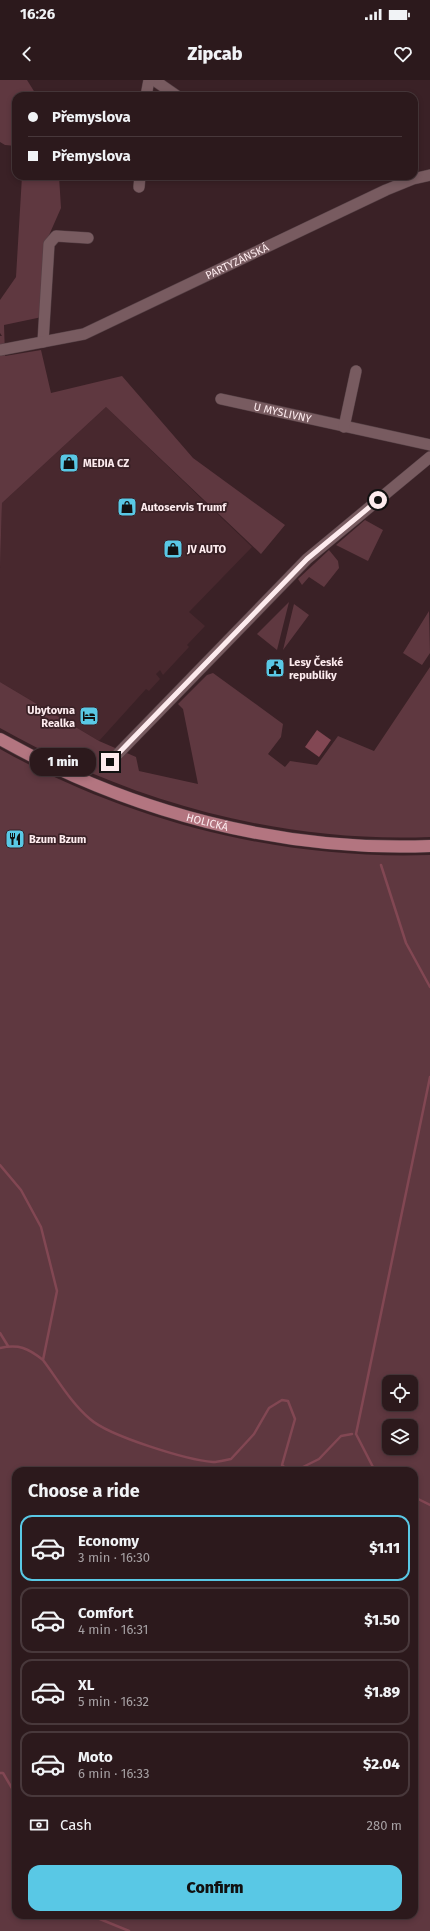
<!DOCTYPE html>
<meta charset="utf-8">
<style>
:root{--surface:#2c191c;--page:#382629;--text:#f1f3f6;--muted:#a6a0a3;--line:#48383b;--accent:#59c8e5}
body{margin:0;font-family:"Fira Sans",sans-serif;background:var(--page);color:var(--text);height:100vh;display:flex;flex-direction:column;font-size:15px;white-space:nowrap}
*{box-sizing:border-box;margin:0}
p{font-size:13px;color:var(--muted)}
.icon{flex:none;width:22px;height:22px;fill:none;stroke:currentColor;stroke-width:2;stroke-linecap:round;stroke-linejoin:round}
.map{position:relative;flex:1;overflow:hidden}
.drawer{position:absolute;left:12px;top:1387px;width:406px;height:452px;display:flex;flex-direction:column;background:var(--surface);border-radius:12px;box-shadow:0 2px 6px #0003,0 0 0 1px var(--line)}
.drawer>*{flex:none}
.hud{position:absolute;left:12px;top:12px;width:406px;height:88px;border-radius:12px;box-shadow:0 2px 6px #0003,0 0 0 1px var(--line);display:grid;align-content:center;height:88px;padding:0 16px;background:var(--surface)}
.buttons{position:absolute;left:382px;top:1295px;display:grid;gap:8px}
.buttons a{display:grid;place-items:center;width:36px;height:36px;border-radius:8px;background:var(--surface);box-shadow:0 2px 6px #0003,0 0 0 1px var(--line);font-size:20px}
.end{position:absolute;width:18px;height:18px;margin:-9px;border:5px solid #fdebee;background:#111;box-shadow:0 0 0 2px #111}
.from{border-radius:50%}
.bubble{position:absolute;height:28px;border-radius:12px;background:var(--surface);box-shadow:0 2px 6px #0003,0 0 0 1px var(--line);font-size:13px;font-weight:800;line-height:28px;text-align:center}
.hud b{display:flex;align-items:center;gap:14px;height:38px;font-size:15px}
.hud b+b{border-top:1px solid var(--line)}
.hud i{width:10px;height:10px;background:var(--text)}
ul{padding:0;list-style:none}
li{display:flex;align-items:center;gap:12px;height:66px;margin:0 8px 6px;padding:0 8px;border:2px solid var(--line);border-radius:12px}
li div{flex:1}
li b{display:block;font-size:15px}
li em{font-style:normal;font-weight:800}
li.active{border-color:var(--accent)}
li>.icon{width:36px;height:36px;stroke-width:1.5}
h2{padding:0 16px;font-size:18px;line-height:48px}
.pay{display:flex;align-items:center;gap:10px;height:44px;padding:0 16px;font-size:15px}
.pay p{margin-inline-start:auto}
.primary-button{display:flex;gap:8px;margin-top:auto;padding:8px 16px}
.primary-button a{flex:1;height:46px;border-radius:12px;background:var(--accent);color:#111;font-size:16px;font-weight:800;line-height:46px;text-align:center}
.status{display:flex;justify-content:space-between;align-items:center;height:28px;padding:0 20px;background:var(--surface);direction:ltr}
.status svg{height:11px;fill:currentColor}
header{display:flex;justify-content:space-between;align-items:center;height:52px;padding:0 16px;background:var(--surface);font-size:18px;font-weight:800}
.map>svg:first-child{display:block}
.built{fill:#48282e}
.green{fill:#5f3840;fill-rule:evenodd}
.water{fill:#824753}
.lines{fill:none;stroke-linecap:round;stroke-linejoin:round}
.stream{stroke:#824753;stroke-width:2.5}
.minor-casing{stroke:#554045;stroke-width:12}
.major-casing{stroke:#554045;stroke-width:13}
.minor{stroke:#785b60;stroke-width:11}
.major{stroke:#b37580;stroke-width:12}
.route{stroke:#fdebee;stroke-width:5}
.labels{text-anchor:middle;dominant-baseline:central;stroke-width:3.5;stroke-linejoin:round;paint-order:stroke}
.street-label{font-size:11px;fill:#fdebee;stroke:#3a2126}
.poi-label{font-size:11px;font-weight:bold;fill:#fdebee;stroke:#3a2126;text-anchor:start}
</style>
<div class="status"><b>16:26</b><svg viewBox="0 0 49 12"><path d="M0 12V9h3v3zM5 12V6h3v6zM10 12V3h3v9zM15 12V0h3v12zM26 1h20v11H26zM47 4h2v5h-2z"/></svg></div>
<header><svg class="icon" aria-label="back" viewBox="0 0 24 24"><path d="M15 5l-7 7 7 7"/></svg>Zipcab<svg class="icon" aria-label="heart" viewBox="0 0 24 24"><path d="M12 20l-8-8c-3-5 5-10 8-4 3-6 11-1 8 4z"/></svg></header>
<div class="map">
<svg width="430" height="1851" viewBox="0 0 430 1851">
<rect width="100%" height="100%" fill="#3a2126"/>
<path class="built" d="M106 327 252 467 189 532 205 546 187 565 189 567 163 595 160 590 156 594 160 599 149 611 146 609 99 661 0 602V489L2 423Z"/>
<path class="green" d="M0 0H27L37 16H16V66L5 65 0 62Z
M22 96H59L61 128 46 162 42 237 4 245 5 276 41 270 51 313 122 296 193 378 285 445 261 474 106 327 2 423 0 489V256H2L0 253V220L16 197Z
M365 440 383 450 368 481 336 465Z
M329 470 338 481 339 488 324 507 309 497 302 505 298 499Z
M289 522 277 570 257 554Z
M294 524 309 535 283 570Z
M429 531 430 573 422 585 403 573Z
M430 587V757C279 763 131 722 0 648V602L99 661 136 677 139 691 198 704 183 629 178 624 207 595 213 593 283 644 281 657 268 674 285 687 290 681 317 685 338 656 374 671Z
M0 669C130 742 281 780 430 775V1851H0ZM389 1302H411V1324H389ZM389 1346H411V1368H389ZM16 1391H414V1835H16Z"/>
<path class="water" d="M317 650 331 660 319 677 305 667Z"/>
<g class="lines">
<path class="stream" d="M381 785 406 863 430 907
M0 1085 21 1110 41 1147 57 1211 43 1280C58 1300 71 1323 90 1339 109 1356 187 1380 213 1382 219 1382 225 1380 231 1379L254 1354 269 1328 282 1320 288 1321 295 1339 282 1385 288 1391
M0 1253 8 1266
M0 1268C19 1264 28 1268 43 1280
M356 1354 430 997
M356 1354 375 1391
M295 1391 319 1379 341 1356 352 1354
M414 1417 430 1425
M0 1693H3L16 1715
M90 1835 129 1851"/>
<g class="minor-casing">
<g id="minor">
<path d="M154 0 177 16"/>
<path d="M146 16 149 0"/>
<path d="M139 107 140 96"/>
<path d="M43 262 49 164 56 156 88 158"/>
<path id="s1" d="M0 270 84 254 386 110 413 99 430 95"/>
<path id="s2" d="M221 319 430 365"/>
<path d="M344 347 356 291"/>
<path d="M110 682 307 479 430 377"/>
</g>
</g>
<g class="major-casing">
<g id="major">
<path id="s3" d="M0 659C130 732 280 772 430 766"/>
</g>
</g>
<use href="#minor" class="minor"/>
<use href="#major" class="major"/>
</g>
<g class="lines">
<path class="route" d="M110 682 307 479 378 420"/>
</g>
<defs>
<g id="shop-square" transform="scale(1)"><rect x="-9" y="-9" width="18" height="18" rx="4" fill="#59c8e5" stroke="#3a2126"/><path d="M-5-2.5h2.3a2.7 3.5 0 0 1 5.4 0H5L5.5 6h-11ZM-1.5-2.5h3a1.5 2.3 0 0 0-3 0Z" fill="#111"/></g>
<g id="civic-square" transform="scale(1)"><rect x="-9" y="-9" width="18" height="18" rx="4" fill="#59c8e5" stroke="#3a2126"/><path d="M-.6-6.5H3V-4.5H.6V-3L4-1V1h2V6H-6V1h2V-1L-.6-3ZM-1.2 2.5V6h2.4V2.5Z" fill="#111"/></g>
<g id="hotel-square" transform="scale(1)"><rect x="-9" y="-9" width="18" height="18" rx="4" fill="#59c8e5" stroke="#3a2126"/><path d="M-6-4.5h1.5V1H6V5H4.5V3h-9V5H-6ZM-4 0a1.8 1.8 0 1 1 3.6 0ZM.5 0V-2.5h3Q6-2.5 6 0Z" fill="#111"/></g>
<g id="restaurant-square" transform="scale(1)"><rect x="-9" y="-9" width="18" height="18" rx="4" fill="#59c8e5" stroke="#3a2126"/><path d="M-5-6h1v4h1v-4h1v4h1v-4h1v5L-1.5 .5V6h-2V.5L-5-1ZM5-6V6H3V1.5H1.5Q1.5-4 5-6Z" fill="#111"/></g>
</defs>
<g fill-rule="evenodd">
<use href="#shop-square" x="69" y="383"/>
<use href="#shop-square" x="127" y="427"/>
<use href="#shop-square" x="173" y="469"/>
<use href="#civic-square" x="275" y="588"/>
<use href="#hotel-square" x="89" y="636"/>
<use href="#restaurant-square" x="15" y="759"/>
</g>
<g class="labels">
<g class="street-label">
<text stroke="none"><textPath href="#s1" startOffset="255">PARTYZÁNSKÁ</textPath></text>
<text stroke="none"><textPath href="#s2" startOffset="63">U MYSLIVNY</textPath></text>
<text stroke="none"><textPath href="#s3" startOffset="224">HOLICKÁ</textPath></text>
</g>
<g class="poi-label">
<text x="83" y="383">MEDIA CZ</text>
<text x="141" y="427">Autoservis Trumf</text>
<text x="187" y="469">JV AUTO</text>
<text x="289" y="582">Lesy České<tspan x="289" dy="13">republiky</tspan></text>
<text x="75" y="630" text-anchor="end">Ubytovna<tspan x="75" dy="13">Realka</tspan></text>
<text x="29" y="759">Bzum Bzum</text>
</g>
</g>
</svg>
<div class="buttons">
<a><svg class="icon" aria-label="locate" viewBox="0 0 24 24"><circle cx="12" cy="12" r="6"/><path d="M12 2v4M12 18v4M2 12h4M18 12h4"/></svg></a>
<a><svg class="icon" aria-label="layers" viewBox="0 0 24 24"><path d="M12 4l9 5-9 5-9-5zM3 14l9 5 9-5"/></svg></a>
</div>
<i class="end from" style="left:378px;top:420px"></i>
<i class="end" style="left:110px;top:682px"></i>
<div class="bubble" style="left:30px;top:668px;width:66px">1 min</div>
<div class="hud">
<b><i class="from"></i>Přemyslova</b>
<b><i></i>Přemyslova</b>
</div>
<section class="drawer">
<h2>Choose a ride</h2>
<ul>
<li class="active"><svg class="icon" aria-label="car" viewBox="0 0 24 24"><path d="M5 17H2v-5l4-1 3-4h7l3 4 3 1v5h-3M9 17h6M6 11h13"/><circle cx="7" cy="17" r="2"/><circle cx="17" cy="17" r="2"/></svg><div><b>Economy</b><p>3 min · 16:30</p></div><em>$1.11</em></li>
<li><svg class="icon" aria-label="car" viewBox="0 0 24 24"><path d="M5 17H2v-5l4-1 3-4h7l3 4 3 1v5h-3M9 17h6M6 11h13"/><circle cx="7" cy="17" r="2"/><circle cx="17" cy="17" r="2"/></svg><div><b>Comfort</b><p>4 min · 16:31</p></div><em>$1.50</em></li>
<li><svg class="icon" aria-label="car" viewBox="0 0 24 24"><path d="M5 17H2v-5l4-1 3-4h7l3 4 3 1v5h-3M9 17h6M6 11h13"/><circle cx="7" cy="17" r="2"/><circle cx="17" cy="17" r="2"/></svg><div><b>XL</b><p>5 min · 16:32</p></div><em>$1.89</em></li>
<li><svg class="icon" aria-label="car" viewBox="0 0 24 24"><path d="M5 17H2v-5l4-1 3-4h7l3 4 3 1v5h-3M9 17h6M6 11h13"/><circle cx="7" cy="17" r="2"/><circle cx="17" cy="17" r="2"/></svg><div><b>Moto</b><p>6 min · 16:33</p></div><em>$2.04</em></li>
</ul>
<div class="pay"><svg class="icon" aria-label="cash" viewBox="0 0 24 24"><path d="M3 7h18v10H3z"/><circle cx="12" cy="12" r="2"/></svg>Cash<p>280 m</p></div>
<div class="primary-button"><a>Confirm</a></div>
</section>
</div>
